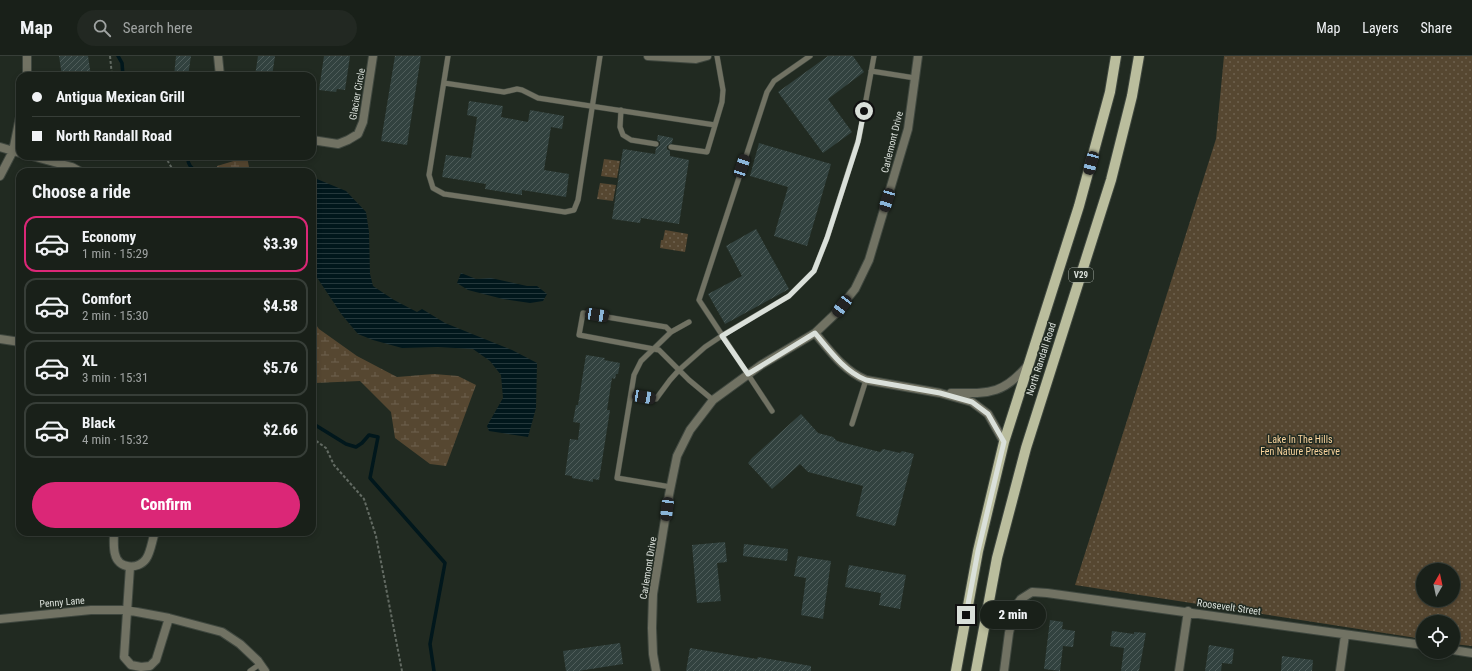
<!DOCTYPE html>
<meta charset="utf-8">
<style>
:root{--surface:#192019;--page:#222822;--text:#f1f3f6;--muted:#9fa3a2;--line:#373e38;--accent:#db2777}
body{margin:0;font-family:"Roboto Condensed",sans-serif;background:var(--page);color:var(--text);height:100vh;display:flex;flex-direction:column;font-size:15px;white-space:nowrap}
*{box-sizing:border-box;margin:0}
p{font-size:13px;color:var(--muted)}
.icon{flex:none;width:22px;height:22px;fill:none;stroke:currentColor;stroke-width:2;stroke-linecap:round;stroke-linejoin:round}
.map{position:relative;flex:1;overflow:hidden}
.details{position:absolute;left:16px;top:112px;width:300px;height:368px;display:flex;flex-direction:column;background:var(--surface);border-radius:12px;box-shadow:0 2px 6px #0003,0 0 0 1px var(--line)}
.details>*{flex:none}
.top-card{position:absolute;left:16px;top:16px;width:300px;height:88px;border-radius:12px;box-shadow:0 2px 6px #0003,0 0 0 1px var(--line);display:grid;align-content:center;height:88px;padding:0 16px;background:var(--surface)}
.needle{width:26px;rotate:9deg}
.buttons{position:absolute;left:1416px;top:507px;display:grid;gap:8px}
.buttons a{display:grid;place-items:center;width:44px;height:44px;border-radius:50%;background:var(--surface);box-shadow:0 2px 6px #0003,0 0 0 1px var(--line);font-size:20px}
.end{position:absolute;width:18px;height:18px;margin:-9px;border:5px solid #dae0da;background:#111;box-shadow:0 0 0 2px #111}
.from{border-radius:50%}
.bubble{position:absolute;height:28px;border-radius:14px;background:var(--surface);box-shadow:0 2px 6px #0003,0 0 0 1px var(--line);font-size:13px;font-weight:800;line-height:28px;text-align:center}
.car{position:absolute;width:12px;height:24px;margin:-12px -6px;border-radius:5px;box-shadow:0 0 3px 1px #0007;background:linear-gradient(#222 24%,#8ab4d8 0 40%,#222 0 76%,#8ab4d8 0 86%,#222 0)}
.top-card b{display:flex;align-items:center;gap:14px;height:38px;font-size:15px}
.top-card b+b{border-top:1px solid var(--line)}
.top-card i{width:10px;height:10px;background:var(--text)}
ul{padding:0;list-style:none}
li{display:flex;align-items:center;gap:12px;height:56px;margin:0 8px 6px;padding:0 8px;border:2px solid var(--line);border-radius:12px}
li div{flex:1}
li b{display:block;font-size:15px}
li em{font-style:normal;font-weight:800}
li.selected{border-color:var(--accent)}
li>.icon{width:36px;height:36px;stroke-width:1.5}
h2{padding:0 16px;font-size:18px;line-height:48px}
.primary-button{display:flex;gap:8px;margin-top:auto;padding:8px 16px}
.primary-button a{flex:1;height:46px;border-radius:24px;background:var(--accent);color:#fff;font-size:16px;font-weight:800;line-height:46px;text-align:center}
header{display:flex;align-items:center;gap:24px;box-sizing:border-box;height:56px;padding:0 20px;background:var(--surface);border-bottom:1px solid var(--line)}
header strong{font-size:19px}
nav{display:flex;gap:22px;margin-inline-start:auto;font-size:14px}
.search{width:280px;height:36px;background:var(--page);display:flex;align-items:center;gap:10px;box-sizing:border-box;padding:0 14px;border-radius:22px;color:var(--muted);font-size:15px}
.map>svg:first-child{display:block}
.grass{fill:url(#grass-dots);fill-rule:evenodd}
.wetland{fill:url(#wetland-marsh)}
.water{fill:url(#water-rules)}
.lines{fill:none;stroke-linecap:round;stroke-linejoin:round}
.stream{stroke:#01171c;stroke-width:3.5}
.building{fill:url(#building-hatch)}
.service-casing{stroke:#3f473f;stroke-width:6}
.minor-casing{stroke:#3f473f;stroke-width:10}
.tertiary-casing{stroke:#3f473f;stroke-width:10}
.primary-casing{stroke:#3f473f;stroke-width:12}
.path{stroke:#636b63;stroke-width:2;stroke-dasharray:3 2;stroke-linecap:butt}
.service{stroke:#717263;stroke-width:5}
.minor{stroke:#717263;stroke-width:8}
.tertiary{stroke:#717263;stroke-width:8}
.primary{stroke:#babd9d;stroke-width:10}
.route{stroke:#dae0da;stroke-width:5}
.labels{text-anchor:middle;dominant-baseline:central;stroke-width:3;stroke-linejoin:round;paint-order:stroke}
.shield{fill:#212a21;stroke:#a2a9a2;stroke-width:1}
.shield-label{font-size:9px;font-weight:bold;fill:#dae0da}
.street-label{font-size:10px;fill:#dae0da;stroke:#212a21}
.park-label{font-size:10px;fill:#f9d49d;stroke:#212a21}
</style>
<header>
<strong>Map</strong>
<div class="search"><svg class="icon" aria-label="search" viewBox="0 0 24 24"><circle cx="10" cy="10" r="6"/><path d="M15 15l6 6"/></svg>Search here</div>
<nav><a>Map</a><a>Layers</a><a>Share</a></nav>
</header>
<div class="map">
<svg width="1472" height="615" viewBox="0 0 1472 615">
<defs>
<pattern id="grass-dots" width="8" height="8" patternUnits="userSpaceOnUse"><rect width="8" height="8" fill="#564731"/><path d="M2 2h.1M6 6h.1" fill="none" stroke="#6e614e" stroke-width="1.8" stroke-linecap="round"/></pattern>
<pattern id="wetland-marsh" width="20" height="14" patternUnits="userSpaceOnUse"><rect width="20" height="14" fill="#564731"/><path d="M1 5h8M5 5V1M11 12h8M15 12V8" fill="none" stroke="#6e614e"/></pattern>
<pattern id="water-rules" width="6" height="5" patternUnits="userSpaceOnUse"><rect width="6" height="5" fill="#01171c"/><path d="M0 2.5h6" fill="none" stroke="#25383c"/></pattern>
<pattern id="building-hatch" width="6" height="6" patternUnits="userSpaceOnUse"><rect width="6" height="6" fill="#32423f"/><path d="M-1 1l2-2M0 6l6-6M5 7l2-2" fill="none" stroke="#4f5d5a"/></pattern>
</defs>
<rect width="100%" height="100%" fill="#212a21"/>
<path class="grass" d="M1224 0H1472V590L1453 588V566H1423V583L1075 529 1216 83ZM1423 514H1453V544H1423Z
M604 103 620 105 617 122 601 120Z
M600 127 616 129 613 145 597 143Z
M665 174 688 178 685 196 660 192 661 184H663Z"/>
<path class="wetland" d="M247 101 250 116H217V110Z
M312 263 319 273 357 300 397 321 434 318 458 320 476 329 446 410 430 408 395 382 391 356 360 325 315 327 312 324Z"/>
<path class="water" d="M312 121 346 135 366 156 369 176 370 218 373 230 394 244 417 256 422 253 445 267 512 294 537 307 536 352 528 381 489 375 487 370 503 342 501 319 490 305 473 293 438 291 402 292 373 284 358 278 342 259 312 214Z
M461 217 476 223 491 222 527 230H537L547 238 543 245 530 247 503 243 468 234 457 227Z"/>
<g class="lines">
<path class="stream" d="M118 0 122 7 123 20
M188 100C187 107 191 113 198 116
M205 116H208
M312 367 346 388 356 391 362 387 369 379 378 381 370 422 445 507 430 588 434 615"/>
</g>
<path class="building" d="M59 0H88L91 20H62Z
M176 0H191L188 20H174Z
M258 0H275L272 20H255Z
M324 0H350L345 34 337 33 336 36 319 34Z
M395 0H421L407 89 381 85Z
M828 0H853L864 16 828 43 852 76 823 97 778 36Z
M469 45 503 50 501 61 528 66 530 54 564 60 562 73 551 71 544 114 569 118 566 141 522 134V139L485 133 486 128 442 121 446 99 471 102 477 61 467 59Z
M658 79 673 82 672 87 667 90V93L670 95V100L689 104 679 168 641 162 640 167 612 163 623 93 655 98 656 92 660 89V86L657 84Z
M759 87 831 108 807 190 774 180 788 131 750 120Z
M756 173 789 233 725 268 708 238 742 220 726 190Z
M586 299 605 302 604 304 620 307 618 318H616L615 323 612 322 607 354H610L599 424 593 423V426L572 422V420L565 419 570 383 578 384 580 367 573 366 576 349H578Z
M801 358 818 377 833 381 837 385 880 396 883 393 900 397 902 395 914 398 895 470 856 460 863 430 808 416 800 408 772 433 748 407 752 402Z
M725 486 727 506 717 507 721 545 697 547 692 489Z
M744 488 788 493 787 505 743 500Z
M798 500 831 505 823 563 801 559 806 522 794 520Z
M849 509 906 519 900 553 879 549 881 537 845 531Z
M1050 564 1063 566 1062 573 1075 575 1073 591 1063 590 1060 615 1044 613Z
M1112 575 1134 578V576L1146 577 1139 615H1121L1124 592 1110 590Z
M620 587 623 608 578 615H566L563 595Z
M1209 589 1234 593 1232 608 1222 607 1221 615H1205Z
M690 592 757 603 758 601 811 610V615H686Z
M1282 600 1313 604 1312 615H1281Z"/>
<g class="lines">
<g class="service-casing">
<path id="service" d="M448 0 429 119 433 132 444 138 565 156 574 154 578 144 600 0
M871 15 915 22
M444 27 504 36 517 33 522 34 538 42 715 69
M621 54 620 71 623 79 631 84 656 88
M671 91 707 96 722 46 723 34 717 0
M671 276 666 271 583 257 579 279 659 294 689 324 713 344
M631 339 656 343 670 324 679 314 705 291 723 279 789 240 814 215 827 182 859 82 874 0
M772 355 699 244 767 36 774 25 810 0
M852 368 866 324
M671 431 617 422 634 319 641 305 671 276 689 266
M250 615 260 608"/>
</g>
<g class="minor-casing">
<path id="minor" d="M27 0V20
M218 0 220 20
M312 84 338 88 348 84 358 78 363 66 373 0
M0 91 20 97
M32 100 72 111 81 116
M0 120 13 95 20 61
M815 277C830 295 844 315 866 324L940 337 972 346 988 358 1004 386
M0 283 20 286
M951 337C987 337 1002 340 1028 309
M114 476C114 483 113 491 115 498 118 513 138 514 146 503 151 496 152 484 155 476
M130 511 124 601 131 609 141 611 150 610 156 604 169 562
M0 563 91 554H126L169 562 222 576 240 588 258 605 265 615
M1453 594 1472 597
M656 615 653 598 652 572 653 538 669 439 677 400 690 374 713 344 761 309 815 277 835 258 855 233 869 204 908 73 918 0
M1004 615 1009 577 1015 551 1021 543 1032 536 1047 537 1423 589
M1179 615 1188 555
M1340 615 1345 579"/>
</g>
<g class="tertiary-casing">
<path id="tertiary" d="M648 0 696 3 707 0"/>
</g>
<g class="primary-casing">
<path id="primary" d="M956 615 978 495 1004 386 1079 150 1110 36 1116 0
M976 615 997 502 1026 392 1111 124 1132 40 1139 0"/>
</g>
<path class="path" d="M110 0 112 20
M165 100 174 116
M312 382 326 392 334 409 364 443 376 480 402 615"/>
<use href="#service" class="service"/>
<use href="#minor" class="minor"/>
<use href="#tertiary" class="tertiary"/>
<use href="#primary" class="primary"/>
</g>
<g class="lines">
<path class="route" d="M864 55 858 86 827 182 814 215 789 240 722 280 748 318 815 277C830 295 844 315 866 324L940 337 972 346 988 358 1004 386 978 495 966 559"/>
</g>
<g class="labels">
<rect class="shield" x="1069" y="212" width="24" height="14" rx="3"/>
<g class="shield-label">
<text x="1081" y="219">V29</text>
</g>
<g class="street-label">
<text transform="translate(357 38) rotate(-80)">Glacier Circle</text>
<text transform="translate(892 86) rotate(-76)">Carlemont Drive</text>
<text transform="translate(1041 303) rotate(-72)">North Randall Road</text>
<text transform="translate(648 512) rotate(-81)">Carlemont Drive</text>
<text transform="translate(62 546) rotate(-5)">Penny Lane</text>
<text transform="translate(1229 551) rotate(8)">Roosevelt Street</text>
</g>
<g class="park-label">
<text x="1300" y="383">Lake In The Hills<tspan x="1300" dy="12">Fen Nature Preserve</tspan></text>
</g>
</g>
</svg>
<div class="buttons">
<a><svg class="needle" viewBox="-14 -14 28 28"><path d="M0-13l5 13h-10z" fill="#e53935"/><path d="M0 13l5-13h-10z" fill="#9fa3a2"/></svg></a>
<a><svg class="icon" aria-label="locate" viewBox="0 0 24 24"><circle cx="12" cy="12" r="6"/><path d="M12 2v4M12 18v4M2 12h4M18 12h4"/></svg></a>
</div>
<i class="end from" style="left:864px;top:55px"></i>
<i class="end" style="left:966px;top:559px"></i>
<div class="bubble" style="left:980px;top:545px;width:66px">2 min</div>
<i class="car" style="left:1091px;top:107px;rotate:195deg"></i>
<i class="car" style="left:742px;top:110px;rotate:18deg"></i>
<i class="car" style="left:887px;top:144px;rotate:197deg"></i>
<i class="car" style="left:842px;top:250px;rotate:217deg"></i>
<i class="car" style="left:597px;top:259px;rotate:99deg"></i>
<i class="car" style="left:644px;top:341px;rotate:100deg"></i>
<i class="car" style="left:667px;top:453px;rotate:187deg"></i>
<div class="top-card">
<b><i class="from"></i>Antigua Mexican Grill</b>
<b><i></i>North Randall Road</b>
</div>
<section class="details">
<h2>Choose a ride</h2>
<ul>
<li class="selected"><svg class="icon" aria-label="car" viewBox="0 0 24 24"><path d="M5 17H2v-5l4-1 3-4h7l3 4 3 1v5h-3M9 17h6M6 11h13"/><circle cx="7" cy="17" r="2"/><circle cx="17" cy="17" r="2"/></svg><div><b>Economy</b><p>1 min · 15:29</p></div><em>$3.39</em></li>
<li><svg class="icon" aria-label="car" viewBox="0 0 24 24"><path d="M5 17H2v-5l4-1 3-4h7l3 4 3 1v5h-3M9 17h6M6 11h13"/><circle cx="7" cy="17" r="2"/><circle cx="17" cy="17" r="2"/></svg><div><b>Comfort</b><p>2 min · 15:30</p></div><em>$4.58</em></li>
<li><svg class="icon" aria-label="car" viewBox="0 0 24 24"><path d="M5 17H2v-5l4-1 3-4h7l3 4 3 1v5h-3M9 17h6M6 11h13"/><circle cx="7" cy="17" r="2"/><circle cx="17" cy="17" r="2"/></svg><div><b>XL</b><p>3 min · 15:31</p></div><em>$5.76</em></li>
<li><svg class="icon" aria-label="car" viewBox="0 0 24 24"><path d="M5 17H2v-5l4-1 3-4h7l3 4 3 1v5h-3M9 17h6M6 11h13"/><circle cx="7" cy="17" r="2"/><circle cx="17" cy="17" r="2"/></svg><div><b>Black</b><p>4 min · 15:32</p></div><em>$2.66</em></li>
</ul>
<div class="primary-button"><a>Confirm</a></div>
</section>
</div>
